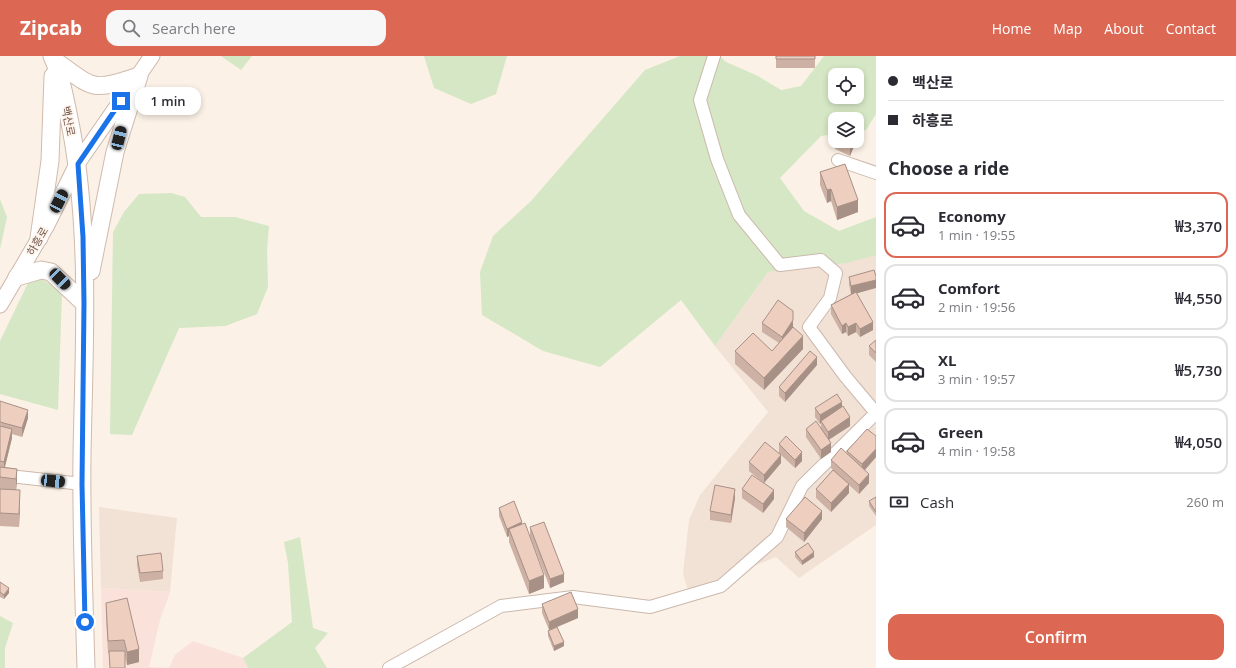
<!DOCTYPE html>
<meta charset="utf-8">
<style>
:root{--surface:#fff;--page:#f7f7f7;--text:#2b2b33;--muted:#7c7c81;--line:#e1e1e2;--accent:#dc6854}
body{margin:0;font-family:"Open Sans","Noto Sans KR",sans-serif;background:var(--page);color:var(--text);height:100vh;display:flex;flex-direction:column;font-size:15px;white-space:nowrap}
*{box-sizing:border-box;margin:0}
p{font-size:13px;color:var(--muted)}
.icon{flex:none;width:22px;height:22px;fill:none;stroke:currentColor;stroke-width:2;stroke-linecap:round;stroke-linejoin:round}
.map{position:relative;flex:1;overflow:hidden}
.drawer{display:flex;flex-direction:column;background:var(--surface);width:360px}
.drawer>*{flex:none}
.top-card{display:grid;align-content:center;height:88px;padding:0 12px;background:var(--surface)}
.buttons{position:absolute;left:828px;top:12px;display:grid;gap:8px}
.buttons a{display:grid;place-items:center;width:36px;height:36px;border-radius:8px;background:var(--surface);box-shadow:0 2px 6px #0003;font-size:20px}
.end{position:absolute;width:18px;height:18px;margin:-9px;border:5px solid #1a73e8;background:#fff;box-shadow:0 0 0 2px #fff}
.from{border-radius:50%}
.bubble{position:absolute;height:28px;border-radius:12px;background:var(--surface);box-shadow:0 2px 6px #0003;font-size:13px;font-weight:600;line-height:28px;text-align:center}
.car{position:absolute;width:12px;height:24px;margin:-12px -6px;border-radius:5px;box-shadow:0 0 3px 1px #0007;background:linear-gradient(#222 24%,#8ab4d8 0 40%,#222 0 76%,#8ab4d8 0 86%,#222 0)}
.top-card b{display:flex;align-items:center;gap:14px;height:38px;font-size:15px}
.top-card b+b{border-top:1px solid var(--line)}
.top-card i{width:10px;height:10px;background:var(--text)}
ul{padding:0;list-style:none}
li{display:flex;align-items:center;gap:12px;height:66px;margin:0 8px 6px;padding:0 4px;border:2px solid var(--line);border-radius:12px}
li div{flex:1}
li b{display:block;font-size:15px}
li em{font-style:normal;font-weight:600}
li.active{border-color:var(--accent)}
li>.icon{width:36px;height:36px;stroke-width:1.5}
h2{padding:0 12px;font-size:18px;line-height:48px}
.pay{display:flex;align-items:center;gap:10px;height:44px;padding:0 12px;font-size:15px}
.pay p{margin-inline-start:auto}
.action{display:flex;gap:8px;margin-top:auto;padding:8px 12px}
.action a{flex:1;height:46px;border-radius:12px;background:var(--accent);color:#fff;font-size:16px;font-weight:600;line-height:46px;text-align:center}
header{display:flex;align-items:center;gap:24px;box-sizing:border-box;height:56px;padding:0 20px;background:var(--accent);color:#fff}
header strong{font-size:19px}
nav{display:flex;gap:22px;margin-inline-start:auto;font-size:14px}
.search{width:280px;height:36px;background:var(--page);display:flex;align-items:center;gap:10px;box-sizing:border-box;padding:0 14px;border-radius:12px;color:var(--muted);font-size:15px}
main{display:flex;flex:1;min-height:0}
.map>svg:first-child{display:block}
.residential{fill:#f2e2d5}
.commercial{fill:#fae1da}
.green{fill:#d6e7c5;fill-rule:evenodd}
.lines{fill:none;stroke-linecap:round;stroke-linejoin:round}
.minor-casing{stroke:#ccb8ad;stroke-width:14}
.tertiary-casing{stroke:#ccb8ad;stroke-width:17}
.secondary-casing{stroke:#d0baad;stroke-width:19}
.minor{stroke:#fff;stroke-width:12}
.tertiary{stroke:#fff;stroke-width:15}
.secondary{stroke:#fff;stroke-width:17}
.wall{fill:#cdb1a4}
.shaded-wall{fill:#a79086}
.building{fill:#eecebf;stroke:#a79086}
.route{stroke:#1a73e8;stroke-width:5}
.labels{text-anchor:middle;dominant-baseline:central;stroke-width:3.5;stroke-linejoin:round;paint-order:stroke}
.street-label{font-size:11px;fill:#72574d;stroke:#fef5ec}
</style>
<header>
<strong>Zipcab</strong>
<div class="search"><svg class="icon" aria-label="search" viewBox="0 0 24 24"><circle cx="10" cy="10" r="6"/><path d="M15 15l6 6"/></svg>Search here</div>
<nav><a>Home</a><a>Map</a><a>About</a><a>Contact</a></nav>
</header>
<main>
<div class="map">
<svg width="876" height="612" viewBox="0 0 876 612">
<rect width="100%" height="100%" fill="#fbf1e6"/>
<path class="residential" d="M876 198V469L799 522 776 501 689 537 683 518 689 464 700 439 768 356 715 290 768 216 842 207Z
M99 451 177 462 170 536 101 532Z"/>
<path class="commercial" d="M101 532 170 536 160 564 149 611 169 612 175 599 193 585 243 602 248 612H103Z"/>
<path class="green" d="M221 0H252L241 14Z
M424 0H507L496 38 471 48 434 32Z
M680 0H720L726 6 758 20 781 34 801 30 824 0H876V58L866 74 857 75V63H835V78L821 80 780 122 804 155 839 175 876 161V199L846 207 768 216 715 290 681 244 600 311 543 295 482 259 480 216 493 180 531 145 645 14ZM835 19H857V41H835Z
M171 137 185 141 201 161H235L269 170 267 194 268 231 257 258 225 270 179 272 132 379 110 378 113 176 124 156 139 138Z
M0 143 7 161 0 193Z
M42 223 62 236 58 354 0 338V285L28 227Z
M300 481 313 572 328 577 315 592 327 612H248L243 602 292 566 288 507 284 486Z
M0 560 13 567 5 592V612H0Z"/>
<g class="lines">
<g class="minor-casing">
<path id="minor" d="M714 0 700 44 717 103 739 159 780 209 821 204 836 217 830 242 809 271 845 320 876 357
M838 104 876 117
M0 419 82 428
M389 612 501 550 573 541 650 551 721 530 777 481 802 430 876 357"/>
</g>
<g class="tertiary-casing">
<path id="tertiary" d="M0 249 47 169 77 108 152 0"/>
</g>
<g class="secondary-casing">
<path id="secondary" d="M52 0C62 22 66 48 71 72 91 179 84 290 82 399 81 470 84 541 86 612
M54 4C95 33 90 36 139 20
M39 182 50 105 53 20
M91 215 115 96 139 20
M17 221 41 214 51 216 84 247"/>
</g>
<use href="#minor" class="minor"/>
<use href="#tertiary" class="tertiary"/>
<use href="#secondary" class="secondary"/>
</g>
<path class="wall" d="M776 0H815V12H776Z
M835 85H856L850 100 835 93Z
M820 116 858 156 837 164 831 145 827 147 820 129Z
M849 221 857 237 873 274 860 281 856 276 848 280 846 276 842 278 831 258V249L851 238 849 229Z
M762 267 793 272 803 293 764 334 735 308V295H772L779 287 762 276Z
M876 284V306L869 299V290Z
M817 309 785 346 779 340V331Z
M0 345 28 362 22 381 12 378V382L5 411 17 413 16 434 20 447 19 471 0 470Z
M815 352H842L850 370 829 384 831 396 821 403 806 381V373L821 372V367L820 368 815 361Z
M876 380V401L865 414 869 427 859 438 849 429V437L831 456 816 442V433L833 414 831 412V404L847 398V395Z
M779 388 802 405 795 412 781 399V407L764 427 749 415V406L779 396Z
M742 433 774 443 763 457 742 442Z
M876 441V460L869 450V445Z
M735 442 731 467 710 464V455Z
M499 452 522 468 544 532 529 538 509 486V480L507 481 499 460Z
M786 463H822L804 486 786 471Z
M530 471 564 526 550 532 530 480Z
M795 496 814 501 802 509 795 501Z
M137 500 163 515V523L140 526 137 509Z
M0 526 9 537 4 543 0 541Z
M106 547 139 606 127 609 125 600V612H110L109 597H108L106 560Z
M542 548 578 562 551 574 564 590 554 595 548 580V575L549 574 542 557Z"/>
<path class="shaded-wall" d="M858 73V81L857 84V75Z
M852 85H856L850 100V91Z
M831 133V145L827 147V134Z
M858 144V156L837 164V151Z
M876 224V232L851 239V230Z
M793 264V273L782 289V281Z
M873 266V274L860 281V273Z
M846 267V276L842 278V270Z
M856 267V276L848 280V271Z
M803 280V293L764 334V322Z
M817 301V309L785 346V337Z
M842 346V354L821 365V367L820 368V359Z
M28 354V362L22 381V372Z
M850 361V370L828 384V376Z
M12 373V382L4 414V406Z
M831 387V396L821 403V394Z
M876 393V401L862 417V408Z
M802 396V405L795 412V404Z
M781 399V407L764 427V419Z
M17 413V425L16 435V423Z
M869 418V427L859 438V429Z
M849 428V437L831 456V447Z
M735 433V442L731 467V459Z
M20 434V447L19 471V458Z
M774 434V443L763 457V448Z
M822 455V463L804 486V477Z
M522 466V475L509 473V480L507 481V473Z
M814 496V501L802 509V505Z
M564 518V526L550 532V523Z
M544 519V532L529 538V525Z
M9 532V537L4 543V539Z
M578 553V562L549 574V566Z
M564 586V590L554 595V590Z
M139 593V606L127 609V596Z"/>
<path class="building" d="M776 0H815V3H776Z
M836 85H852L850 91Z
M845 108 858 144 837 151 831 133 827 134 820 116Z
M874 214 876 220V224L851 230 849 221Z
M856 236 873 266 860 273 856 267 848 271 846 267 842 270 831 249Z
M778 244 793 255V264L782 281 762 267Z
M793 271 803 280 764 322 735 295 753 277 772 295Z
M876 284V297L869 290Z
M810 295 817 301 785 337 779 331Z
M837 338 842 346 820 359 815 352Z
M0 345 28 354 22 372 0 366Z
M843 350 850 361 828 376 821 365Z
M816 365 831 387 821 394 806 373Z
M0 370 12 373 4 406 0 405Z
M867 373 876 380V393L862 408 847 395Z
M786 380 802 396 795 404 779 388Z
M765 386 781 399 764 419 749 406Z
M841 392 869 418 859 429 831 404Z
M0 411 17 413 16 423 0 421Z
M833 414 849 428 831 447 816 433Z
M752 419 774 434 763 448 742 433Z
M715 429 735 433 731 459 710 455Z
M0 433 20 434 19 458 0 457Z
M805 441 822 455 804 477 786 463Z
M876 441V456L869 445Z
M514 445 522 466 507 473 499 452Z
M544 466 564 518 550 523 530 471Z
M525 467 544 519 529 525 509 473Z
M808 487 814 496 802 505 795 496Z
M161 497 163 515 140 517 137 500Z
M0 526 9 532 4 539 0 536Z
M571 536 578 553 549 566 542 548Z
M127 542 139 593 127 596 124 584 108 585 106 547Z
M557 571 564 586 554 590 548 575Z
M109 595H125V612H110Z"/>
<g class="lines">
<path class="route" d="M85 566 82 428 84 247 83 181 78 108 121 45"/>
</g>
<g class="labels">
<g class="street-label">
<text transform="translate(69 65) rotate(79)">백산로</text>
<text transform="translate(37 185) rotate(-60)">하흥로</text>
</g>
</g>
</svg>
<div class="buttons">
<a><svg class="icon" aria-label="locate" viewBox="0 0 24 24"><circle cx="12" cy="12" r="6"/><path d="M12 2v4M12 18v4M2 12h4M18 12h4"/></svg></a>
<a><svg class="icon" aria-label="layers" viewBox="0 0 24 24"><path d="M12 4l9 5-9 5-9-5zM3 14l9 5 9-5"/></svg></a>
</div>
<i class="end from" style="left:85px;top:566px"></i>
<i class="end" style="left:121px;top:45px"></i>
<div class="bubble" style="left:135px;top:31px;width:66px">1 min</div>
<i class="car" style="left:119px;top:82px;rotate:14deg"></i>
<i class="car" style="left:59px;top:145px;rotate:27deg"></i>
<i class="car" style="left:60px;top:223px;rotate:136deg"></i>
<i class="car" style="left:53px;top:425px;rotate:96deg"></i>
</div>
<section class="drawer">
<div class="top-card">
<b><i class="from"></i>백산로</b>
<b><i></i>하흥로</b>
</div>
<h2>Choose a ride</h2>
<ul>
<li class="active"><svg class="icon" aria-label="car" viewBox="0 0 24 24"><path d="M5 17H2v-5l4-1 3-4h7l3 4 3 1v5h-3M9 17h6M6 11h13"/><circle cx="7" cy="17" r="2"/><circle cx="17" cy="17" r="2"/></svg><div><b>Economy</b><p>1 min · 19:55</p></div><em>₩3,370</em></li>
<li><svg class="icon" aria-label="car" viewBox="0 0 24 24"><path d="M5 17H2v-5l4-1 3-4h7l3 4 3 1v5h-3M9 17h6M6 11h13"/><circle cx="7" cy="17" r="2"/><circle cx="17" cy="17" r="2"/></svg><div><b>Comfort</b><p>2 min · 19:56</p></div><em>₩4,550</em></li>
<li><svg class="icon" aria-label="car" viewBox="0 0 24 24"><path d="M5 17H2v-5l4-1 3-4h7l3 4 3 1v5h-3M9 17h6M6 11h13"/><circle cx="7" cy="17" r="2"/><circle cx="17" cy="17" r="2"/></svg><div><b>XL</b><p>3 min · 19:57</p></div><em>₩5,730</em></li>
<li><svg class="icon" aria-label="car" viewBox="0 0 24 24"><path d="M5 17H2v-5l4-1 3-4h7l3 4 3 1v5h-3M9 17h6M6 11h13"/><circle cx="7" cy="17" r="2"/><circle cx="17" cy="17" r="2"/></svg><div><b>Green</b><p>4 min · 19:58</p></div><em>₩4,050</em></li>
</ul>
<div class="pay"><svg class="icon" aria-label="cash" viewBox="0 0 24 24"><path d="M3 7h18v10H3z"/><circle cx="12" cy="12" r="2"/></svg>Cash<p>260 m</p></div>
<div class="action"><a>Confirm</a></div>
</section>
</main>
